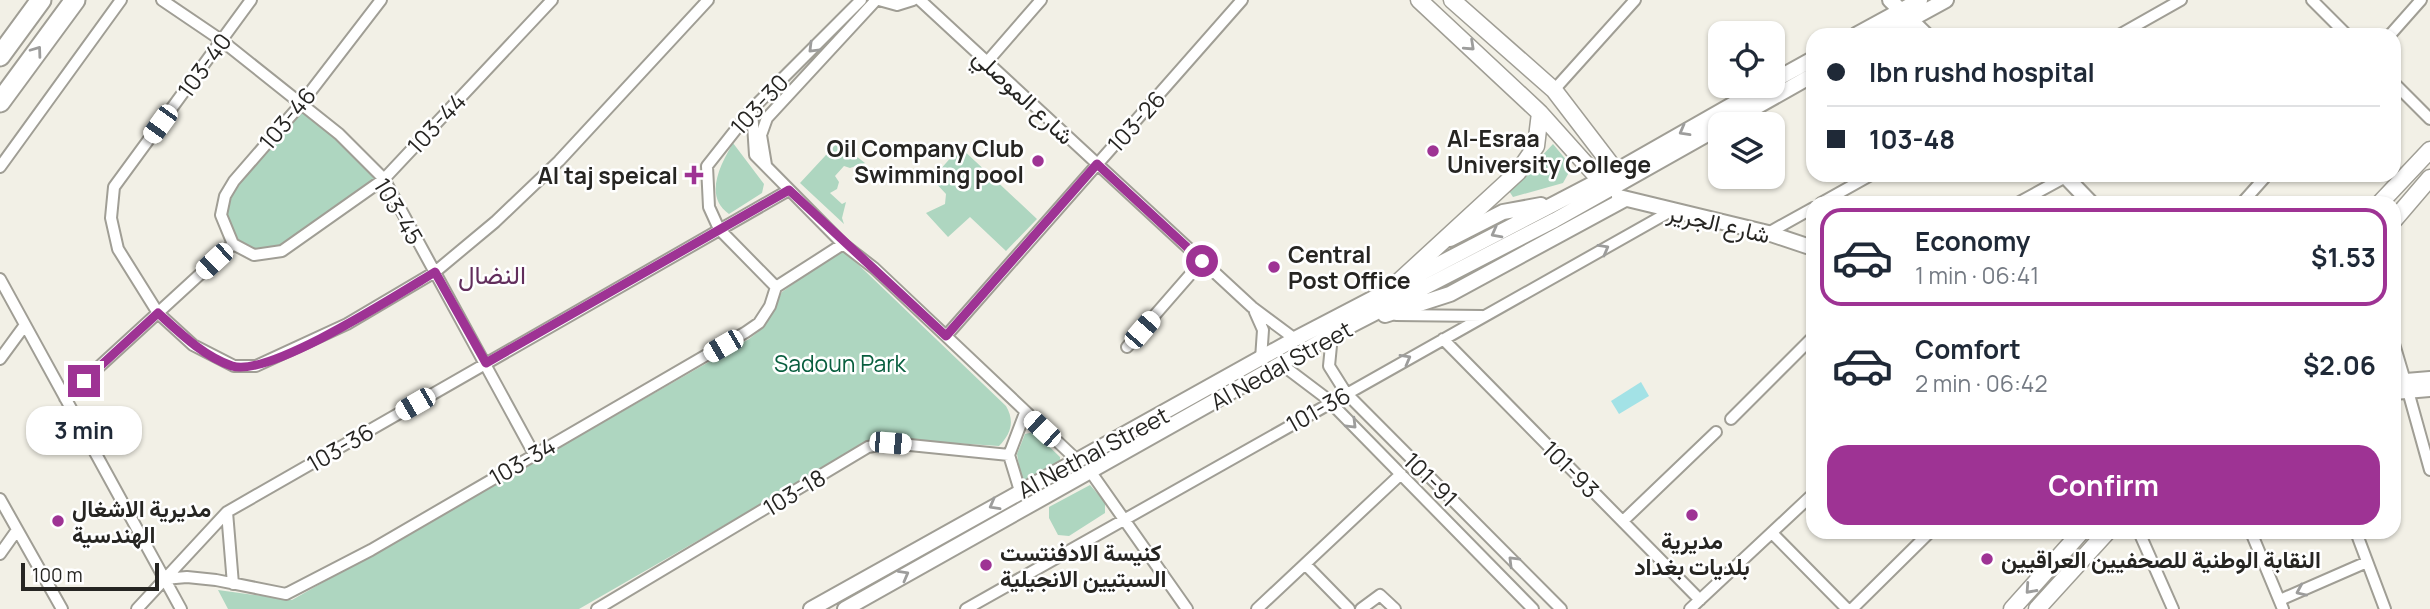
<!DOCTYPE html>
<meta charset="utf-8">
<style>
:root{--surface:#fff;--page:#f2f2f3;--text:#1f2937;--muted:#747a83;--line:#e0e1e3;--accent:#9e3394}
body{margin:0;font-family:Manrope,Vazirmatn,sans-serif;background:var(--page);color:var(--text);height:100vh;display:flex;flex-direction:column;font-size:26px;white-space:nowrap}
*{box-sizing:border-box;margin:0}
p{font-size:23px;color:var(--muted)}
.icon{flex:none;width:38px;height:38px;fill:none;stroke:currentColor;stroke-width:2;stroke-linecap:round;stroke-linejoin:round}
.map{position:relative;flex:1;overflow:hidden}
.sheet{position:absolute;left:1806px;top:196px;width:595px;height:343px;display:flex;flex-direction:column;background:var(--surface);border-radius:21px;box-shadow:0 2px 5px #0004}
.sheet>*{flex:none}
.hud{position:absolute;left:1806px;top:28px;width:595px;height:154px;border-radius:21px;box-shadow:0 2px 5px #0004;display:grid;align-content:center;height:154px;padding:0 21px;background:var(--surface)}
.fabs{position:absolute;left:1708px;top:21px;display:grid;gap:14px}
.fabs a{display:grid;place-items:center;width:77px;height:77px;border-radius:14px;background:var(--surface);box-shadow:0 2px 5px #0004;font-size:35px}
.scale{position:absolute;left:21px;bottom:18px;width:138px;box-sizing:border-box;padding-left:7px;border:4px solid #262522;border-top:0;font-size:19px;line-height:24px;white-space:nowrap;color:#262522;-webkit-text-stroke:5px #fff;paint-order:stroke}
.end{position:absolute;width:32px;height:32px;margin:-16px;border:9px solid #9e3394;background:#fff;box-shadow:0 0 0 4px #fff}
.from{border-radius:50%}
.bubble{position:absolute;height:49px;border-radius:21px;background:var(--surface);box-shadow:0 2px 5px #0004;font-size:23px;font-weight:700;line-height:49px;text-align:center}
.car{position:absolute;width:21px;height:42px;margin:-21px -10px;border-radius:9px;box-shadow:0 0 5px 2px #0007;background:linear-gradient(#fff 24%,#345 0 40%,#fff 0 76%,#345 0 86%,#fff 0)}
.hud b{display:flex;align-items:center;gap:24px;height:66px;font-size:26px}
.hud b+b{border-top:2px solid var(--line)}
.hud i{width:18px;height:18px;background:var(--text)}
ul{padding:12px 0 0;list-style:none}
li{display:flex;align-items:center;gap:21px;height:98px;margin:0 14px 10px;padding:0 7px;border:4px solid transparent;border-radius:21px}
li div{flex:1}
li b{display:block;font-size:26px}
li em{font-style:normal;font-weight:700}
li.on{border-color:var(--accent)}
li>.icon{width:63px;height:63px;stroke-width:1.5}
.action{display:flex;gap:14px;margin-top:auto;padding:14px 21px}
.action a{flex:1;height:80px;border-radius:21px;background:var(--accent);color:#fff;font-size:28px;font-weight:700;line-height:80px;text-align:center}
.map>svg:first-child{display:block}
.green{fill:#aed6c0}
.water{fill:#a3e2e6}
.lines{fill:none;stroke-linecap:round;stroke-linejoin:round}
.street-casing{stroke:#a09e95;stroke-width:14}
.secondary-casing{stroke:#a09e95;stroke-width:18}
.primary-casing{stroke:#a09e95;stroke-width:19}
.highway-casing{stroke:#a09e95;stroke-width:23}
.street{stroke:#fff;stroke-width:10}
.secondary{stroke:#fff;stroke-width:14}
.primary{stroke:#fff;stroke-width:16}
.highway{stroke:#fff;stroke-width:19}
.oneway{stroke:#9d9d9c}
.route{stroke:#9e3394;stroke-width:9}
.poi-dot{fill:#9e3394;stroke:#fff;stroke-width:2.5}
.labels{text-anchor:middle;dominant-baseline:central;stroke-width:5;stroke-linejoin:round;paint-order:stroke}
.street-label{font-size:23px;fill:#262522;stroke:#fff}
.poi-label{font-size:23px;font-weight:bold;fill:#262522;stroke:#fff;text-anchor:start}
.park-label{font-size:23px;fill:#085e3e;stroke:#fff}
.quarter-label{font-size:26px;fill:#622e5c;stroke:#fff}
</style>
<div class="map">
<svg width="2430" height="609" viewBox="0 0 2430 609">
<rect width="100%" height="100%" fill="#f2f0e6"/>
<path class="green" d="M301 104 384 179 282 251 254 255 233 244 221 215 225 196Z
M838 142 865 163 850 168 844 166 835 176 839 182 837 189 830 193 842 204 846 202 842 218 844 224 800 183Z
M733 143 764 184 762 193 729 214C703 196 721 164 733 143Z
M1553 144 1572 167 1563 183 1513 197 1509 191Z
M960 147 1037 219 1006 251 970 217 948 237 926 213 945 204 946 194 932 179Z
M842 249 1006 406C1015 421 1011 434 999 446L876 438 579 609H228L218 590 292 600 749 339 764 327 782 292Z
M1034 432 1060 457V463L1022 484 1017 454 1025 434Z
M1090 485 1105 502V513L1069 536 1058 535 1049 518V507Z"/>
<path class="water" d="M1641 382 1649 396 1619 414 1611 401Z"/>
<g class="lines">
<g class="street-casing">
<path id="street" d="M162 0 221 40 339 134 384 179 534 454
M251 0 114 187 111 218 118 249 158 313 193 345 234 366H256L347 324 435 272 495 222 559 161 708 0
M879 0 897 5 913 0
M920 0 1252 307 1295 339
M2312 0 2347 35
M2119 35 2181 0
M2390 35 2421 0
M987 62 1041 0
M2394 83 2430 119
M1554 90 1635 0
M752 109 755 155 843 244 874 268 1078 461
M766 165 761 135 767 118 876 0
M0 167 121 0
M1821 203 1871 175
M2018 203 2069 175
M2242 203 2267 175
M1768 233 1813 208
M233 244 254 255 282 251 384 179 552 0
M233 244 221 215 225 196 234 181 301 104 381 0
M0 279 181 609
M776 287 719 229 709 207 707 166 752 109 861 0
M1255 312 1263 330 1261 359
M1396 315 1482 316
M1332 335 1329 366 1346 393 1561 609
M946 336 1242 0
M1443 339 1700 600
M2394 344 2405 381
M1127 347 1202 261
M0 359 25 325
M1281 364 1326 398 1533 609
M2408 391 2430 470
M65 398 233 244
M1731 419 1813 337
M1090 471 1187 609
M1020 491 1009 455 1025 413
M0 499 62 609
M227 512 233 584
M1623 521 1716 432
M2139 532 2173 609
M2251 532 2283 609
M2356 532 2385 609
M1772 533 1847 609
M0 554 17 530
M1305 564 1349 609
M164 579 187 577 216 580 286 594 371 550 746 332 759 323 770 306 776 287 843 244
M2280 600 2367 562
M137 609 227 512 789 190
M597 609 868 447 890 443 1009 455
M966 609 1671 211
M1257 609 1401 474
M1361 609 1380 595 1395 609
M1690 609 1813 494
M1852 609 1930 532"/>
</g>
<g class="secondary-casing">
<path id="secondary" d="M1890 0 1926 35
M1856 35 1920 0
M1882 35 1946 0
M1773 81 1813 59
M1726 124 1813 75
M2064 175 2091 203
M1619 197 1768 233 1813 248
M1450 239 1503 212 1541 205
M1385 315 1450 294 1625 199
M2394 382 2430 379
M2394 392 2430 389
M811 609 1295 339 1600 180 1765 86
M845 609 1332 335 1555 220 1720 127"/>
</g>
<g class="primary-casing">
<path id="primary" d="M1419 0 1540 113 1600 180
M1452 0 1554 90 1616 171
M2380 203 2430 150
M2394 220 2430 178
M1394 286 1518 172 1536 146 1540 113
M2012 609 2081 532
M2037 609 2107 532"/>
</g>
<g class="highway-casing">
<path id="highway" d="M0 56 41 0
M0 102 75 0"/>
</g>
<use href="#street" class="street"/>
<use href="#secondary" class="secondary"/>
<use href="#primary" class="primary"/>
<use href="#highway" class="highway"/>
</g>
<defs><path id="oneway-chevron" d="M-2-3.5L2.5 0L-2 3.5" fill="none" stroke-width="1.6" stroke-linecap="round" stroke-linejoin="round" transform="scale(1.75)"/></defs>
<g class="oneway">
<use href="#oneway-chevron" transform="translate(1470 46) rotate(43)"/>
<use href="#oneway-chevron" transform="translate(813 48) rotate(135)"/>
<use href="#oneway-chevron" transform="translate(37 51) rotate(-54)"/>
<use href="#oneway-chevron" transform="translate(1684 131) rotate(151)"/>
<use href="#oneway-chevron" transform="translate(1496 233) rotate(152)"/>
<use href="#oneway-chevron" transform="translate(1604 249) rotate(-29)"/>
<use href="#oneway-chevron" transform="translate(1406 359) rotate(-29)"/>
<use href="#oneway-chevron" transform="translate(1352 424) rotate(45)"/>
<use href="#oneway-chevron" transform="translate(994 505) rotate(151)"/>
<use href="#oneway-chevron" transform="translate(1513 561) rotate(-135)"/>
<use href="#oneway-chevron" transform="translate(904 575) rotate(-29)"/>
<use href="#oneway-chevron" transform="translate(2030 589) rotate(132)"/>
<use href="#oneway-chevron" transform="translate(2301 591) rotate(156)"/>
</g>
<g class="lines">
<path class="route" d="M84 381 158 313C180 333 203 356 232 366 269 378 400 293 435 272L486 363 789 190 946 336 1097 164 1202 261"/>
</g>
<g class="poi-dot">
<circle cx="1433" cy="151" r="7"/>
<circle cx="1038" cy="161" r="7"/>
<path d="M690.5 164.5h7v7h7v7h-7v7h-7v-7h-7v-7h7z"/>
<circle cx="1274" cy="267" r="7"/>
<circle cx="1692" cy="515" r="7"/>
<circle cx="58" cy="521" r="7"/>
<circle cx="1987" cy="559" r="7"/>
<circle cx="986" cy="565" r="7"/>
</g>
<g class="labels">
<g class="street-label">
<text transform="translate(204 65) rotate(-54)">103-40</text>
<text transform="translate(1024 96) rotate(43)">شارع الموصلي</text>
<text transform="translate(759 104) rotate(-47)">103-30</text>
<text transform="translate(287 118) rotate(-50)">103-46</text>
<text transform="translate(1136 121) rotate(-48)">103-26</text>
<text transform="translate(436 123) rotate(-47)">103-44</text>
<text transform="translate(399 211) rotate(59)">103-45</text>
<text transform="translate(1719 223) rotate(13)">شارع الجرير</text>
<text transform="translate(1281 365) rotate(-29)">Al Nedal Street</text>
<text transform="translate(1318 409) rotate(-29)">101-36</text>
<text transform="translate(340 447) rotate(-30)">103-36</text>
<text transform="translate(1093 452) rotate(-28)">Al Nethal Street</text>
<text transform="translate(522 461) rotate(-30)">103-34</text>
<text transform="translate(1571 469) rotate(45)">101-93</text>
<text transform="translate(1431 479) rotate(45)">101-91</text>
<text transform="translate(794 492) rotate(-31)">103-18</text>
</g>
<g class="poi-label">
<text x="1447" y="138">Al-Esraa<tspan x="1447" dy="26">University College</tspan></text>
<text x="1024" y="148" text-anchor="end">Oil Company Club<tspan x="1024" dy="26">Swimming pool</tspan></text>
<text x="678" y="175" text-anchor="end">Al taj speical</text>
<text x="1288" y="254">Central<tspan x="1288" dy="26">Post Office</tspan></text>
<text x="72" y="508">مديرية الاشغال<tspan x="72" dy="26">الهندسية</tspan></text>
<text x="1692" y="540" text-anchor="middle">مديرية<tspan x="1692" dy="26">بلديات بغداد</tspan></text>
<text x="1000" y="552">كنيسة الادفنتست<tspan x="1000" dy="26">السبتيين الانجيلية</tspan></text>
<text x="2001" y="559">النقابة الوطنية للصحفيين العراقيين</text>
</g>
<g class="park-label">
<text x="840" y="363">Sadoun Park</text>
</g>
<g class="quarter-label">
<text x="492" y="274">النضال</text>
</g>
</g>
</svg>
<div class="fabs">
<a><svg class="icon" aria-label="locate" viewBox="0 0 24 24"><circle cx="12" cy="12" r="6"/><path d="M12 2v4M12 18v4M2 12h4M18 12h4"/></svg></a>
<a><svg class="icon" aria-label="layers" viewBox="0 0 24 24"><path d="M12 4l9 5-9 5-9-5zM3 14l9 5 9-5"/></svg></a>
</div>
<div class="scale">100 m</div>
<i class="end from" style="left:1202px;top:261px"></i>
<i class="end" style="left:84px;top:381px"></i>
<div class="bubble" style="left:26px;top:406px;width:116px">3 min</div>
<i class="car" style="left:160px;top:124px;rotate:216deg"></i>
<i class="car" style="left:214px;top:261px;rotate:227deg"></i>
<i class="car" style="left:1142px;top:330px;rotate:41deg"></i>
<i class="car" style="left:723px;top:346px;rotate:240deg"></i>
<i class="car" style="left:415px;top:404px;rotate:240deg"></i>
<i class="car" style="left:1042px;top:429px;rotate:313deg"></i>
<i class="car" style="left:890px;top:443px;rotate:95deg"></i>
<div class="hud">
<b><i class="from"></i>Ibn rushd hospital</b>
<b><i></i>103-48</b>
</div>
<section class="sheet">
<ul>
<li class="on"><svg class="icon" aria-label="car" viewBox="0 0 24 24"><path d="M5 17H2v-5l4-1 3-4h7l3 4 3 1v5h-3M9 17h6M6 11h13"/><circle cx="7" cy="17" r="2"/><circle cx="17" cy="17" r="2"/></svg><div><b>Economy</b><p>1 min · 06:41</p></div><em>$1.53</em></li>
<li><svg class="icon" aria-label="car" viewBox="0 0 24 24"><path d="M5 17H2v-5l4-1 3-4h7l3 4 3 1v5h-3M9 17h6M6 11h13"/><circle cx="7" cy="17" r="2"/><circle cx="17" cy="17" r="2"/></svg><div><b>Comfort</b><p>2 min · 06:42</p></div><em>$2.06</em></li>
</ul>
<div class="action"><a>Confirm</a></div>
</section>
</div>
